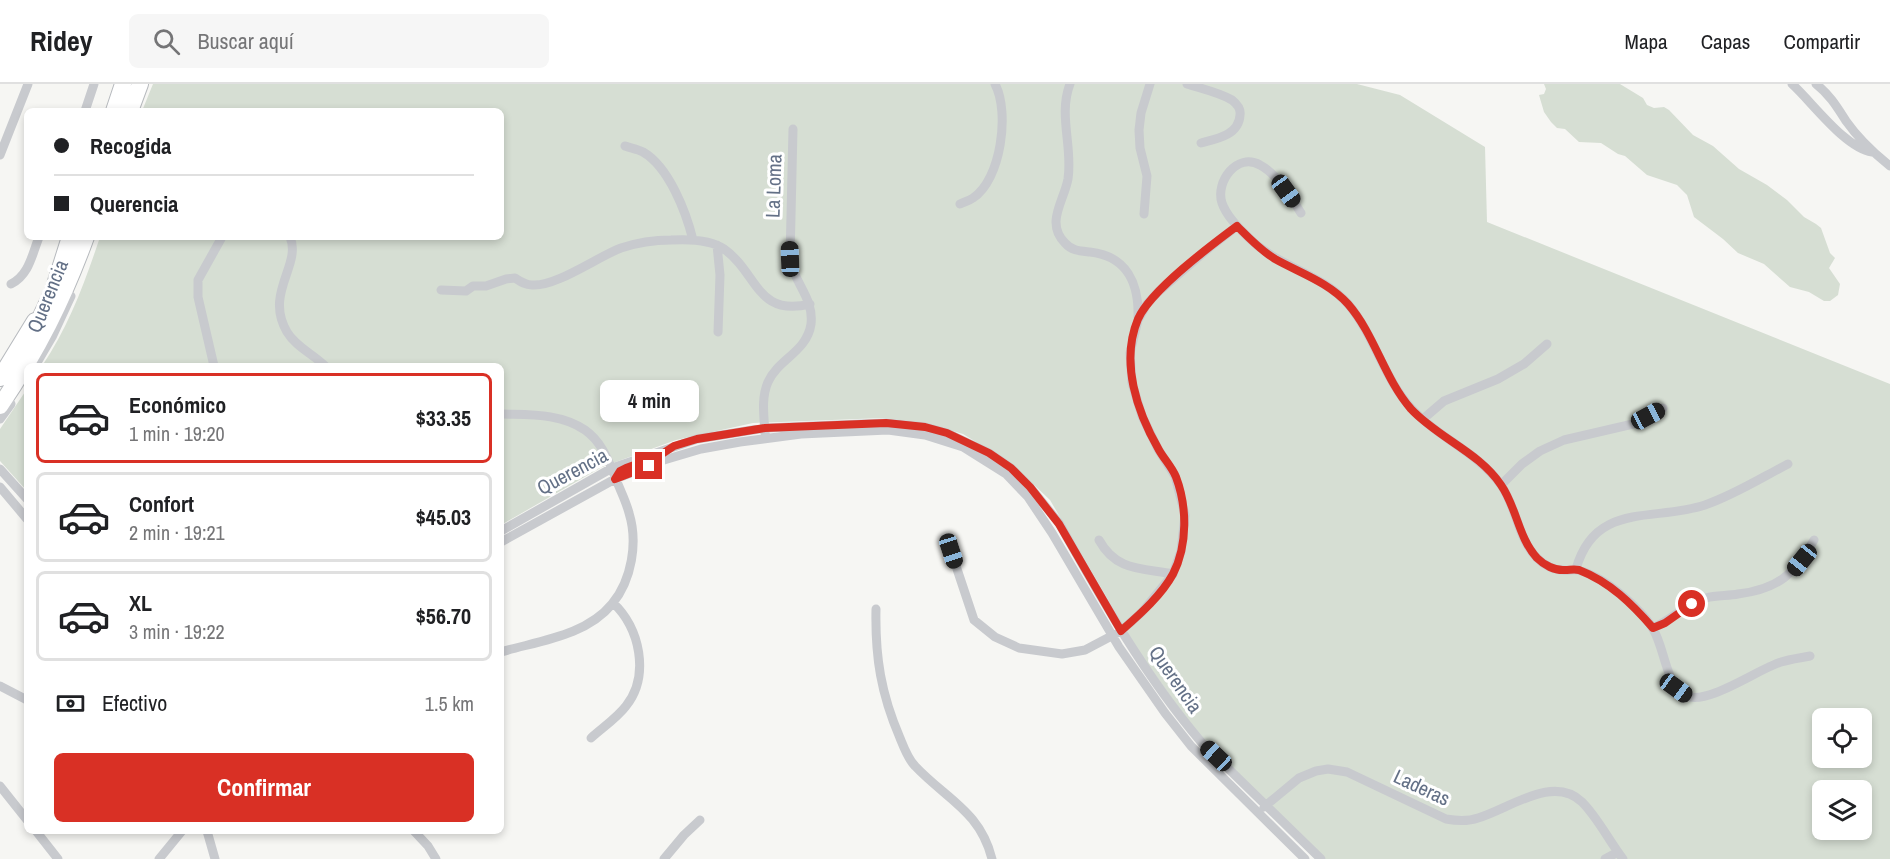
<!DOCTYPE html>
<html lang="es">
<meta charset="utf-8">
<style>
:root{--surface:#fff;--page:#f6f6f6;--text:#202124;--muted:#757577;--line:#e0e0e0;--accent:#d93025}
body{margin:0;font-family:"Archivo Narrow",sans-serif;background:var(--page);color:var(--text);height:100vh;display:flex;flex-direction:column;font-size:22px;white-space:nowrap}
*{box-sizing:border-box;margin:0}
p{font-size:20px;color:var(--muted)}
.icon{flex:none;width:33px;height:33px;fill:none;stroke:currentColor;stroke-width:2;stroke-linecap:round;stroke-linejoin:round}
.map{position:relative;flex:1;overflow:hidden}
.sheet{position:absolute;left:24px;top:279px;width:480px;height:471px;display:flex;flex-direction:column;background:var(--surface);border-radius:9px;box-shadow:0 3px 9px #0003}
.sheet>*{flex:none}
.hud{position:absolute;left:24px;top:24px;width:480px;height:132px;border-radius:9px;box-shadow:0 3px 9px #0003;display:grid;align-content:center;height:132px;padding:0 30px;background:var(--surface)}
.tools{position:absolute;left:1812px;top:624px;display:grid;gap:12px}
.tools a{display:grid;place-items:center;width:60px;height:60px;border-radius:9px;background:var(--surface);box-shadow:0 3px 9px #0003;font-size:30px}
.end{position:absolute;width:27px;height:27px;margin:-14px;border:8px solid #d93025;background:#fff;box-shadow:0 0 0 3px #fff}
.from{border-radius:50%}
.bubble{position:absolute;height:42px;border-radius:9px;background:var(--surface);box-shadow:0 3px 9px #0003;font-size:20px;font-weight:800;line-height:42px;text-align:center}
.car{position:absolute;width:18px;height:36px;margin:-18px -9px;border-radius:8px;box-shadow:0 0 4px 2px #0007;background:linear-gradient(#222 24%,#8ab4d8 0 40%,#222 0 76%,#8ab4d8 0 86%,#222 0)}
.hud b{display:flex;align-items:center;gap:21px;height:57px;font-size:22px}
.hud b+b{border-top:2px solid var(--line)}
.hud i{width:15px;height:15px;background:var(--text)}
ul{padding:10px 0 0;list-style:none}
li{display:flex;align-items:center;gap:18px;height:90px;margin:0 12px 9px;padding:0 18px;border:3px solid var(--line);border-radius:9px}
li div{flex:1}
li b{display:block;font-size:22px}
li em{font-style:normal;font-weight:800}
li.on{border-color:var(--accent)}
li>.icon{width:54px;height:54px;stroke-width:1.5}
.pay{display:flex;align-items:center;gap:15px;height:66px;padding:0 30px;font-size:22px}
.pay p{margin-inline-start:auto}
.cta{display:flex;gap:12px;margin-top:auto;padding:12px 30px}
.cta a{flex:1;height:69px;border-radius:9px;background:var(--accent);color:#fff;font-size:24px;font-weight:800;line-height:69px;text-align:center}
header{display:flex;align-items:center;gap:36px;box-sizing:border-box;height:84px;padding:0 30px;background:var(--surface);border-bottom:2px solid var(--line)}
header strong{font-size:28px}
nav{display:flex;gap:33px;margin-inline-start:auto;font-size:21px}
.search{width:420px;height:54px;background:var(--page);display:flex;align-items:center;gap:15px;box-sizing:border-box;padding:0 21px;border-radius:9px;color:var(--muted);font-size:22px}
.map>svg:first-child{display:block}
.green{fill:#d6ded3;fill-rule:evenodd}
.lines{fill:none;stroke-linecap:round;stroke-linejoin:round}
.highway-casing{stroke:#b7babe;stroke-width:18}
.street{stroke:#c8cace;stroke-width:9}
.highway{stroke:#fff;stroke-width:16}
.route{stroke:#d93025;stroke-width:8}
.labels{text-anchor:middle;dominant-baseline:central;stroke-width:6;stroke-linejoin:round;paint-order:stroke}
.street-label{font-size:20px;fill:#637086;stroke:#fff}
</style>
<header>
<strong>Ridey</strong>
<div class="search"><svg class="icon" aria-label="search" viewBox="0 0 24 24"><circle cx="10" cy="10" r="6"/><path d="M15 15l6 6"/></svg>Buscar aquí</div>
<nav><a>Mapa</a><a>Capas</a><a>Compartir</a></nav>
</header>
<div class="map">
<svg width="1890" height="775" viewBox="0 0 1890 775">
<rect width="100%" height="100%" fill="#f6f6f3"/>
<path class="green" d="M153 0H1357L1400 11 1485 63 1487 138 1890 300V775H1325L1202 656 1138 567 1050 416 1012 380 963 350 925 339 883 334 753 339 676 356 602 383 501 441V282H42C69 242 85 198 100 153H501V27H142ZM1822 634H1862V674H1822ZM1822 706H1862V746H1822Z
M1544 0H1620L1643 14 1647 21 1654 24 1664 23 1669 26 1693 51 1713 62 1739 85 1767 101 1787 116 1804 133 1816 140 1821 144 1830 169 1835 174 1829 184 1840 200 1838 211 1830 217H1824L1809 208 1790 203 1764 180 1738 169 1723 155 1694 133 1687 111 1677 101 1647 91 1625 72 1618 70 1601 59 1579 58 1565 45 1557 44 1551 38 1544 28 1539 11 1544 10 1546 5Z
M27 305V407L0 377V345Z"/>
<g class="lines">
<g class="highway-casing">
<path id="highway" d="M114 27 123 0
M130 27 140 0
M34 247 53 207 70 153
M0 294 35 237
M0 322C38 266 63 216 86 153"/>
</g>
<path class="street" d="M1070 0C1058 31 1073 63 1068 95 1064 117 1045 139 1065 159 1072 167 1080 167 1090 168 1127 172 1139 200 1138 233
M1187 0C1202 5 1218 8 1232 16 1237 20 1241 25 1240 31 1239 51 1217 55 1201 59
M1792 0C1812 18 1845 64 1872 68
M1816 0C1830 11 1837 23 1846 37 1858 54 1875 70 1890 82
M85 27 94 0
M625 62C630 64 637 65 643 68 669 83 686 128 693 156
M0 71 28 0
M960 120C964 118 969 117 973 114 1001 96 1010 28 995 0
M1301 129C1291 113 1277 90 1260 81 1237 68 1215 98 1222 119 1227 133 1239 144 1249 154 1278 183 1323 190 1349 221 1375 253 1384 295 1412 325 1438 354 1478 368 1501 401 1517 424 1517 453 1537 474 1544 481 1554 486 1563 486 1568 487 1573 485 1578 486 1597 491 1617 506 1631 519 1639 527 1648 535 1653 545 1665 564 1666 604 1687 612 1708 621 1758 585 1781 578 1790 575 1800 574 1810 572
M1144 130 1147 92 1140 64 1139 46 1141 29 1150 0
M290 153C302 181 264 209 287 248 296 263 313 270 325 282
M717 161 720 191 718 248
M11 200C29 191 32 171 39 153
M441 206 466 207 473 202H486L506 195 515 194C521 198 525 201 532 201 556 203 597 173 621 164 636 159 654 156 671 156 688 155 710 155 724 165 758 189 756 233 810 220
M35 282 52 253 71 212
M214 282 198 213V196L222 153
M501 330C530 331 560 329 585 346 602 358 608 376 616 395 620 406 626 417 629 429 638 458 632 496 612 520 586 552 538 557 501 568
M0 335 11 320
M1423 335 1444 317 1498 295 1524 280 1547 260
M765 349C764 332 761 314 768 298 778 275 807 268 811 240 814 214 794 199 790 175L793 45
M0 385 27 415
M1501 401 1522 380 1540 367 1564 356 1633 340 1663 324
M0 403 27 435
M501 447 612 384 697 355 765 344 886 339 925 343 947 349 989 369 1011 384 1030 403 1059 439C1102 516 1145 592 1202 659L1321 775
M1099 456C1116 487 1141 484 1173 490
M501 458 615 395 664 376 701 365 740 358 801 350 888 346 925 351 963 363 1006 390 1028 413 1052 449 1119 563 1165 629 1191 662 1305 775
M951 467 974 536 995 553 1019 564 1062 570 1085 566 1121 547 1142 528 1173 490 1181 467 1185 431 1175 392 1158 365 1142 332 1132 299 1130 269 1138 236 1147 220 1158 208 1209 164 1237 142
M1576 485C1595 417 1654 438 1705 421 1734 411 1761 394 1788 380
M876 525C875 573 881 610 900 654 904 664 908 675 915 682 946 715 980 727 992 775
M1653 544C1671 536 1686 520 1706 514 1716 511 1728 512 1738 510 1779 505 1794 490 1814 456
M0 602 27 616
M591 654C602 644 617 634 626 622 650 592 640 543 613 519
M0 702 27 736
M1264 723 1299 694 1316 687 1328 685 1347 688 1446 735C1457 737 1467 738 1478 734 1509 725 1553 690 1582 718 1598 734 1609 757 1623 775
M36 747 58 775
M207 747 215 775
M414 747 428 762 436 775
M159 775 182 747
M664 775 684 751 700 736
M1605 775 1618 768"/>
<use href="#highway" class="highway"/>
</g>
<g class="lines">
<path class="route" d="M649 382 615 395 620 387 626 384 659 372 674 362 697 355 765 344 886 339 925 343 947 349 989 369 1011 384 1030 403 1059 440 1121 547C1139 531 1161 512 1173 490 1188 461 1187 422 1176 393 1172 383 1164 375 1159 366 1137 328 1120 278 1138 235 1151 206 1210 162 1237 142 1249 154 1260 166 1275 175 1300 189 1328 198 1348 220 1375 251 1384 294 1411 325 1438 354 1479 368 1501 401 1517 424 1518 453 1537 474 1544 481 1555 487 1565 486 1570 486 1574 485 1579 486 1610 498 1632 520 1653 544L1665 539 1692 520"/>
</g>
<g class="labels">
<g class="street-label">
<text transform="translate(773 102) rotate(-88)">La Loma</text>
<text transform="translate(47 212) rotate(-68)">Querencia</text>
<text transform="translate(572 387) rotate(-28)">Querencia</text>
<text transform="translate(1176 595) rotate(55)">Querencia</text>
<text transform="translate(1422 703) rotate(25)">Laderas</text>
</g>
</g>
</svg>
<div class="tools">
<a><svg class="icon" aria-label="locate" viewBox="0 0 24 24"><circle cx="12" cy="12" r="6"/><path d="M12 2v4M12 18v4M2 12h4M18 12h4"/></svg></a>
<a><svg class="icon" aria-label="layers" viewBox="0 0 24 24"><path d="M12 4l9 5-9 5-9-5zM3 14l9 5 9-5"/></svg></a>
</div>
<i class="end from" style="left:1692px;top:520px"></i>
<i class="end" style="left:649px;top:382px"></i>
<div class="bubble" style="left:600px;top:296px;width:99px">4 min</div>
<i class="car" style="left:1286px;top:107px;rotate:144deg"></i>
<i class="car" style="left:790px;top:175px;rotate:358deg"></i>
<i class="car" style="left:1648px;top:332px;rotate:62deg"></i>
<i class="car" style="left:951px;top:467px;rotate:162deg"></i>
<i class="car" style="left:1802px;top:476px;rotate:219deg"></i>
<i class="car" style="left:1676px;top:604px;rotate:126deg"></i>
<i class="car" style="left:1216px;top:672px;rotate:313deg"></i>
<div class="hud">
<b><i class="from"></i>Recogida</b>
<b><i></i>Querencia</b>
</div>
<section class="sheet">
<ul>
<li class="on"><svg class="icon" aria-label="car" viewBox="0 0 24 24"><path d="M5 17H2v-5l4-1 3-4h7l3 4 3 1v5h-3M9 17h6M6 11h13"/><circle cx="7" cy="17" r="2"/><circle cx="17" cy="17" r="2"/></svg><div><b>Económico</b><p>1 min · 19:20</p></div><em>$33.35</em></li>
<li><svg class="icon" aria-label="car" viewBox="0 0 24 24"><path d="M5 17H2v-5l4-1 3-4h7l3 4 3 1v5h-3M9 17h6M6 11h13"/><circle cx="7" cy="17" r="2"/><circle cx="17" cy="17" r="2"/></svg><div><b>Confort</b><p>2 min · 19:21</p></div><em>$45.03</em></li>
<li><svg class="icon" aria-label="car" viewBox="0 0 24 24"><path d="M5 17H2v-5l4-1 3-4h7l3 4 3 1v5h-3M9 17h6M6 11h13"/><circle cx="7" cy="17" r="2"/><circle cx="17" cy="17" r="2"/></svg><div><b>XL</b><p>3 min · 19:22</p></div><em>$56.70</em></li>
</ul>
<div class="pay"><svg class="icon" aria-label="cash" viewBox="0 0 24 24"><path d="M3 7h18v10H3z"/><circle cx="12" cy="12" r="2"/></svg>Efectivo<p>1.5 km</p></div>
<div class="cta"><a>Confirmar</a></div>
</section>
</div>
